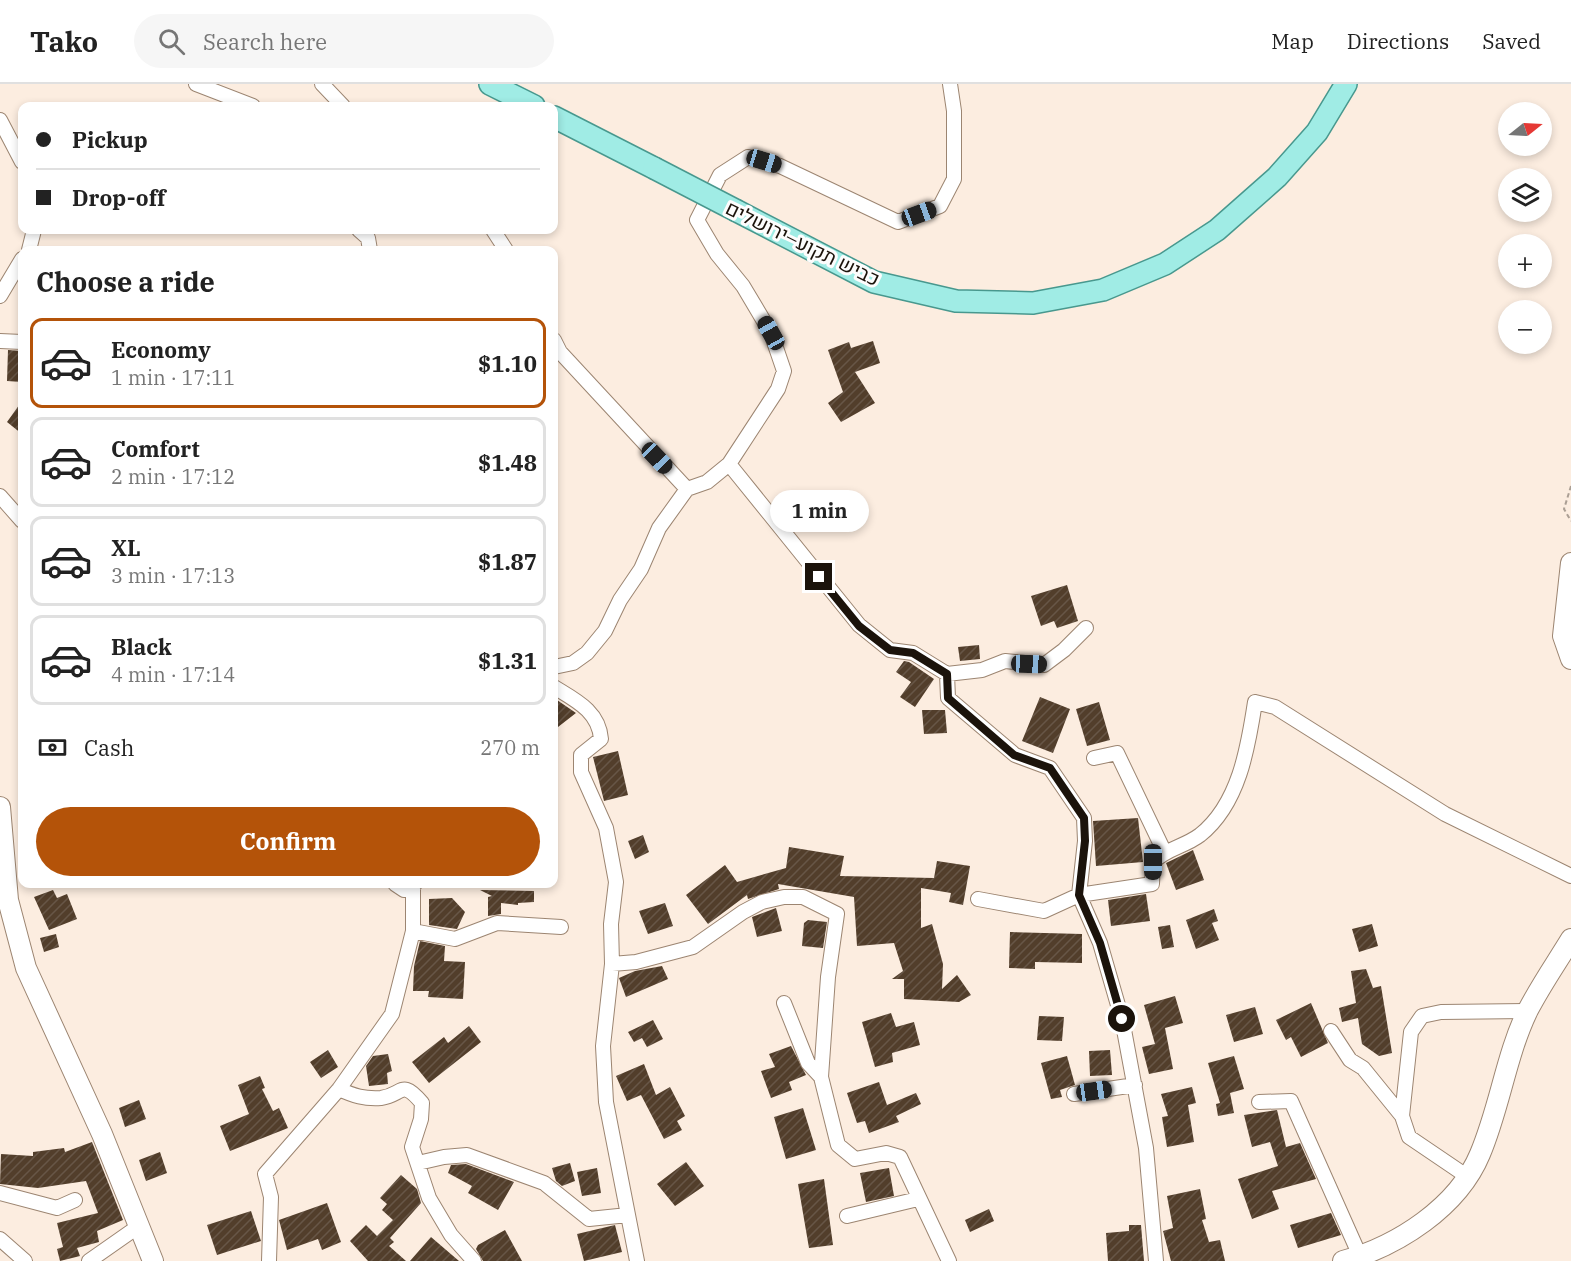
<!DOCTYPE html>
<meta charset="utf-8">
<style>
:root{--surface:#fff;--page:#f6f6f6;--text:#222;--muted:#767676;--line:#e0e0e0;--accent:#b45309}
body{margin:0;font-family:"IBM Plex Serif",Heebo,serif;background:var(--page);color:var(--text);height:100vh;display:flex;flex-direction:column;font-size:22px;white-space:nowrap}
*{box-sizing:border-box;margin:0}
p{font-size:20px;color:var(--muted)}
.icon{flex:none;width:33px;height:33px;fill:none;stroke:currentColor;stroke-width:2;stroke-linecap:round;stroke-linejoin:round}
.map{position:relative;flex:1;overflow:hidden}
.sheet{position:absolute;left:18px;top:162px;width:540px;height:642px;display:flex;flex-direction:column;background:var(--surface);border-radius:12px;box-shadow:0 3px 9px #0003}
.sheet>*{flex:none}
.banner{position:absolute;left:18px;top:18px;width:540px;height:132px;border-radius:12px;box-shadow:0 3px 9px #0003;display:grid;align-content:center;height:132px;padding:0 18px;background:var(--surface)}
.needle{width:39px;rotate:72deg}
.buttons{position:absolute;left:1498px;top:18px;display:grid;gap:12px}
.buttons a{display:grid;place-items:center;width:54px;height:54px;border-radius:50%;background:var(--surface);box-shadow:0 3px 9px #0003;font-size:30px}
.end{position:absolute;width:27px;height:27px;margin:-14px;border:8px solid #1b130b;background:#fff;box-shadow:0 0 0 3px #fff}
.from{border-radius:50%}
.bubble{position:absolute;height:42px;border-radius:21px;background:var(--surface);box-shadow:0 3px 9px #0003;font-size:20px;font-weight:700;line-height:42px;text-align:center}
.car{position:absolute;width:18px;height:36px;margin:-18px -9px;border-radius:8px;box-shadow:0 0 4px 2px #0007;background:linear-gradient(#222 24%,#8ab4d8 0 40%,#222 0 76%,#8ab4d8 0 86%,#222 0)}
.banner b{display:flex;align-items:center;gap:21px;height:57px;font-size:22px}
.banner b+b{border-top:2px solid var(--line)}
.banner i{width:15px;height:15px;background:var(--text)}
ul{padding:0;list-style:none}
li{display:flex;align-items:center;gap:18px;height:90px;margin:0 12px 9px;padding:0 6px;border:3px solid var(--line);border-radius:12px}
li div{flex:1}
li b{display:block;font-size:22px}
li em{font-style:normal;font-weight:700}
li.active{border-color:var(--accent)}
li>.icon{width:54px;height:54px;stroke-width:1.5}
h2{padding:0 18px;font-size:27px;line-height:72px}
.pay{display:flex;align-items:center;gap:15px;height:66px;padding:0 18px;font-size:22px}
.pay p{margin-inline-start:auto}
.primary-button{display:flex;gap:12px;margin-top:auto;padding:12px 18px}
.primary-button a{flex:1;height:69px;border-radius:36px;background:var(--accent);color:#fff;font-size:24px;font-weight:700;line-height:69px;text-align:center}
header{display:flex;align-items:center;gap:36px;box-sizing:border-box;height:84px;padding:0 30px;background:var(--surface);border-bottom:2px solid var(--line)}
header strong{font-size:28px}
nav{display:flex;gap:33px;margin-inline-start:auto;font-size:21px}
.search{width:420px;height:54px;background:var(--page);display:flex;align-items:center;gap:15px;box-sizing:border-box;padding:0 21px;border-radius:33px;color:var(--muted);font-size:22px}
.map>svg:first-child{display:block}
.building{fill:url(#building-hatch)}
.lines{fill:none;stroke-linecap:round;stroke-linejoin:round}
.street-casing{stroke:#9c8571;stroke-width:16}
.secondary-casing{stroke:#9c8571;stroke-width:22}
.primary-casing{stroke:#48988e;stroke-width:24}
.path{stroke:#ab9f94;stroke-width:2;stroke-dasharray:4.5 3;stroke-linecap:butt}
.street{stroke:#fff;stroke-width:14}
.secondary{stroke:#fff;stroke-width:20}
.primary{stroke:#a0ece5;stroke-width:21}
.primary-bridge-casing{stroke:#48988e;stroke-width:24;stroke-linecap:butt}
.primary-bridge{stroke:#a0ece5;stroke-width:21}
.route{stroke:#1b130b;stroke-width:8}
.labels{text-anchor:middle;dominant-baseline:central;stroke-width:6;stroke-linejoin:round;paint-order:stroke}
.street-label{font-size:20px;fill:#1b130b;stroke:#fdfdfd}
</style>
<header>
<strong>Tako</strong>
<div class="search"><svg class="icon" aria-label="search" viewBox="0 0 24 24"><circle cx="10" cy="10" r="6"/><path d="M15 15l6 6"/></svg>Search here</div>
<nav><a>Map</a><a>Directions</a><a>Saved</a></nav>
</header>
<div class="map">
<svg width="1571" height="1177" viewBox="0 0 1571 1177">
<defs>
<pattern id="building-hatch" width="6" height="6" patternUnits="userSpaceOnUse" patternTransform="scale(1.5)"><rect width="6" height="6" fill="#523e2b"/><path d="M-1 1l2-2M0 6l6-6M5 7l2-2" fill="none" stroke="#675647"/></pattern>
</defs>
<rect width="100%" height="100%" fill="#fcede0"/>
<path class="building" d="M873 257 880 279 855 288 875 319 841 338 828 319 843 308 828 266 849 258 851 264Z
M8 266 22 267V298L7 297Z
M22 317V350L7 338Z
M1067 501 1078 537 1057 544 1054 537 1041 542 1031 512Z
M979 561 980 575 960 577 958 563Z
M904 577 909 578 934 595 915 623 900 613 911 598 896 588Z
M1040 613 1070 625 1053 669 1022 657Z
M557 616 576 629 558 643 554 637V618Z
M1099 618 1110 656 1087 662 1076 625Z
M922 626H945L947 649 924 650Z
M618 667 628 711 604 717 593 673Z
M1138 734 1143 778 1096 782 1093 737Z
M643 751 649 768 635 775 628 757Z
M789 763 844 772 840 792 934 794 937 777 970 782 963 821 949 818 951 809 921 804V844L932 840 943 880 942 905 957 891 971 911 959 918 904 915V895H892L903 887 894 859 857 862 854 813 778 800 779 805 748 815 747 811 708 840 686 811 725 781 737 798 786 784Z
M1193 766 1204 796 1176 806 1166 779Z
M53 806 57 814 67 810 77 835 49 846 34 813Z
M480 806 534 807V818L518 819V821L501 819V830L488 832V813L492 812Z
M1146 810 1150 837 1111 842 1108 816Z
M452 814 465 828 457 845 429 841V815Z
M665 819 673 842 648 850 639 827Z
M776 824 782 847 757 853 752 833Z
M1214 825 1218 837 1212 839 1219 856 1196 865 1186 836Z
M808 836 827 838 823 864 802 862 804 839Z
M1372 840 1378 862 1359 868 1352 845Z
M1170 841 1174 863 1162 865 1158 843Z
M1010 848 1082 850V879L1035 878V885L1009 884Z
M56 850 59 863 44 868 40 854Z
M420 857 445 862 444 877 465 878 463 915 428 913 429 907H413L414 882Z
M662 882 668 895 626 913 619 894 635 887Z
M1366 885 1373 904 1381 902 1392 969 1379 972 1362 960 1358 934 1342 938 1339 924 1356 919 1351 887Z
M1175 912 1183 939 1165 944 1173 985 1149 990 1142 963 1155 960 1144 921Z
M1311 919 1328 959 1301 973 1291 953 1286 956 1276 936Z
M1255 923 1263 950 1234 958 1226 931Z
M891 929 896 943 914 938 920 961 892 969 893 978 875 983 862 938Z
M1039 932 1064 933 1062 957 1037 956Z
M653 936 663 955 647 963 642 954 634 958 628 948Z
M469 942 481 958 429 999 412 978 444 953 448 959Z
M791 962 806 991 789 998 792 1006 771 1014 761 987 775 983 769 970Z
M328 966 338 983 321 994 310 978Z
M1110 966 1112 991 1090 992 1089 967Z
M388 970 392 987 387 989 388 1000 369 1002 366 982 373 972Z
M1067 972 1075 1001 1060 1006 1062 1013 1051 1015 1041 979Z
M1234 972 1244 1005 1230 1009 1234 1029 1218 1032 1216 1020 1220 1019 1208 979Z
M644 980 656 1011 670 1003 685 1032 677 1037 682 1046 664 1055 641 1011 627 1017 616 992Z
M260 992 265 1004 262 1005 273 1027 279 1024 288 1044 230 1067 220 1042 249 1030 238 1001Z
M879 998 887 1021 916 1009 921 1020 896 1032 899 1038 869 1049 865 1037 857 1039 847 1009Z
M1192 1003 1196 1019 1188 1021 1194 1058 1167 1063 1162 1033 1168 1032 1161 1010Z
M139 1016 146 1035 125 1043 119 1024Z
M803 1024 816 1066 786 1075 774 1033Z
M1277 1026 1286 1063 1300 1059 1316 1095 1272 1107 1279 1125 1252 1135 1238 1095 1278 1082 1270 1058 1252 1063 1244 1031Z
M92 1058 123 1136 97 1147 99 1158 77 1164 80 1172 60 1177 57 1165 63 1163 57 1139 98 1129 86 1097 38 1104 0 1100 1 1070 33 1072V1068L64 1064 65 1068Z
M160 1068 167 1089 146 1097 139 1076Z
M686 1078 704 1102 675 1122 657 1100Z
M570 1079 575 1097 562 1102 556 1097 552 1084Z
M466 1080 514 1098 498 1126 468 1109 472 1102 448 1089 451 1081Z
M597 1084 601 1109 582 1112 577 1088Z
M889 1084 894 1112 866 1118 860 1089Z
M401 1091 417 1105 421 1119 390 1154 394 1158 389 1162 406 1177H368L350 1157 366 1141 377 1152 393 1136 382 1126 387 1120 380 1114Z
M824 1095 833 1161 809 1164 798 1100Z
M1200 1105 1206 1135 1202 1136 1209 1158 1220 1156 1225 1177H1171L1163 1147 1173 1144 1167 1112Z
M327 1119 341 1158 322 1166 318 1155 287 1166 279 1136Z
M989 1125 994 1137 970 1148 965 1136Z
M251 1127 261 1157 217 1171 207 1141Z
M1331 1129 1341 1151 1298 1164 1290 1141Z
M615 1141 622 1168 584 1177 577 1150Z
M1129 1141H1141L1144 1177H1108L1106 1149 1129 1147Z
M505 1146 522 1177H483L476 1165 478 1161Z
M431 1153 459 1177H410Z"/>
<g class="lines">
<g class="street-casing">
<path id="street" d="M196 0 253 22
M322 0 343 22
M0 36 22 78
M359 146 368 154 370 166
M493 146 506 166
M29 166 34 146
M0 212 22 175
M554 256 560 268 687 405
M0 257 22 258
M729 380 859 541 890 566 913 569 947 590 948 614 1015 671 1050 684 1084 734 1085 757 1079 811 1100 859 1122 935 1146 1064 1156 1177
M0 412 22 437
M554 583 573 579 587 569 605 547 620 516 641 485 659 444 687 405 707 398 729 380 778 305 784 287 771 249 743 202 717 170 697 136 720 91 748 73 780 82 898 138 940 122 954 95V27L950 0
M947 590 982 586 1005 577 1044 581 1064 566 1086 544
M554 603C575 616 599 627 601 655L581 671V688L606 744 616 798 611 840 612 880 603 962 606 1018 637 1177
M1094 674 1117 669 1164 767
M395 800 404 806 415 800
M978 815 1044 827 1079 811 1152 800 1153 778C1167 764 1184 763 1200 751 1239 720 1248 664 1255 618L1275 623 1445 730 1571 792
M413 847 455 855 497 839 561 843
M612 880 636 878 693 863 743 828 762 818 784 813H803L837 830 828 893 821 993 838 1061 855 1075 886 1069 900 1073 949 1177
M784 919 808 979 821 993
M1331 947 1350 976 1363 984 1402 1032
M339 1005C354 1012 364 1015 381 1014 403 1011 401 994 422 1019L421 1035 412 1063 429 1114 451 1151 474 1177
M1074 1010 1135 1001
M1259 1018 1291 1017 1360 1172
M418 1079 444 1073 467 1071 544 1099 589 1135 628 1131
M1468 1093 1409 1053 1402 1032 1411 948 1422 932 1441 928 1528 927
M0 1109 57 1124 75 1116
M847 1132 918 1115
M0 1155 25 1177
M89 1177 139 1142
M269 1177 271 1113 265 1090 339 1005 392 930 413 847V800"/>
</g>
<g class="secondary-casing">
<path id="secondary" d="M1571 479 1563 552 1571 575
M0 723 8 816 26 884 102 1050 153 1177
M1343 1177C1398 1162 1458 1123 1480 1070 1500 1023 1506 971 1528 926 1541 901 1557 878 1571 855"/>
</g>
<g class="primary-casing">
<path id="primary" d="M490 0 534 22
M554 33 654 84
M737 127 874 198 956 217 1033 219 1103 206 1165 180 1217 146 1277 93 1317 48 1346 0"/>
</g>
<path class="path" d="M1571 402 1564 425 1571 437"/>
<use href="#street" class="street"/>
<use href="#secondary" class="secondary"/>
<use href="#primary" class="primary"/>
<g class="primary-bridge-casing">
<path id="primary-bridge" d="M654 84 737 127"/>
</g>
<use href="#primary-bridge" class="primary-bridge"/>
</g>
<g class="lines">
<path class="route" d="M819 493 859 542 890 566 913 569 947 590 948 614 1014 671 1050 684 1084 734 1085 757 1079 811 1100 859 1122 935"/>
</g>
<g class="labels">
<g class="street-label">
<text transform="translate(803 159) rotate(26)">כביש תקוע–ירושלים</text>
</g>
</g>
</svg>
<div class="buttons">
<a><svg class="needle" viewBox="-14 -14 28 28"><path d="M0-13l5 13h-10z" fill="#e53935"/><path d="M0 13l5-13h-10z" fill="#767676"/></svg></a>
<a><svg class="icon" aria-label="layers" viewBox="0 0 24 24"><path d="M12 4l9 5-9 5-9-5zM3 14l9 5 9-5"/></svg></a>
<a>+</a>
<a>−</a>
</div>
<i class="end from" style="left:1122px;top:935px"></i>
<i class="end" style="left:819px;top:493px"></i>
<div class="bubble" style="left:770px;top:406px;width:99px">1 min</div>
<i class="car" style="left:764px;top:77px;rotate:107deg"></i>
<i class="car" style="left:919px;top:130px;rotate:70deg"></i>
<i class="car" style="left:771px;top:249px;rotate:331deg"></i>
<i class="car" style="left:657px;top:374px;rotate:136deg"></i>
<i class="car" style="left:1029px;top:580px;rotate:92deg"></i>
<i class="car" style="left:1153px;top:778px;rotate:180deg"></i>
<i class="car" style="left:1094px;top:1007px;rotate:82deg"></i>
<div class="banner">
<b><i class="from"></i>Pickup</b>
<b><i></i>Drop-off</b>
</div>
<section class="sheet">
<h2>Choose a ride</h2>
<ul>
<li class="active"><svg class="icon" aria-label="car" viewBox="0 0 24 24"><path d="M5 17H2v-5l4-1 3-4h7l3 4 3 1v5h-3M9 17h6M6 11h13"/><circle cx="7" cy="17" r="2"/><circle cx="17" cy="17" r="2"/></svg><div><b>Economy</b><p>1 min · 17:11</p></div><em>$1.10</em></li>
<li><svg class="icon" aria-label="car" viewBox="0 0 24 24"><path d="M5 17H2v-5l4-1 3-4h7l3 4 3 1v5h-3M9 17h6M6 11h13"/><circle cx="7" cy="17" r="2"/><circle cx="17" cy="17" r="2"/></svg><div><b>Comfort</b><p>2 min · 17:12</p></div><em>$1.48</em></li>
<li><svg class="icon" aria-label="car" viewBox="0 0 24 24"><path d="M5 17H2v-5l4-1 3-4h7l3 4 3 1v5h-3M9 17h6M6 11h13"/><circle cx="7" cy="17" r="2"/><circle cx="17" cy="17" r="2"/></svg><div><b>XL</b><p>3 min · 17:13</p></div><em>$1.87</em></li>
<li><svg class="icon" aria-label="car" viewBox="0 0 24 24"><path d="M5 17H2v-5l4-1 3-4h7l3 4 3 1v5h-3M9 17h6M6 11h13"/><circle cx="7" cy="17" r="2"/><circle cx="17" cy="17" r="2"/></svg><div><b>Black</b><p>4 min · 17:14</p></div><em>$1.31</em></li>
</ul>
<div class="pay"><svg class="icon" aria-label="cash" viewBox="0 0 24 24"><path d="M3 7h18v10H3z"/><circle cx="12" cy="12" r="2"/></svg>Cash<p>270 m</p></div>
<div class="primary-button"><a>Confirm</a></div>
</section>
</div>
